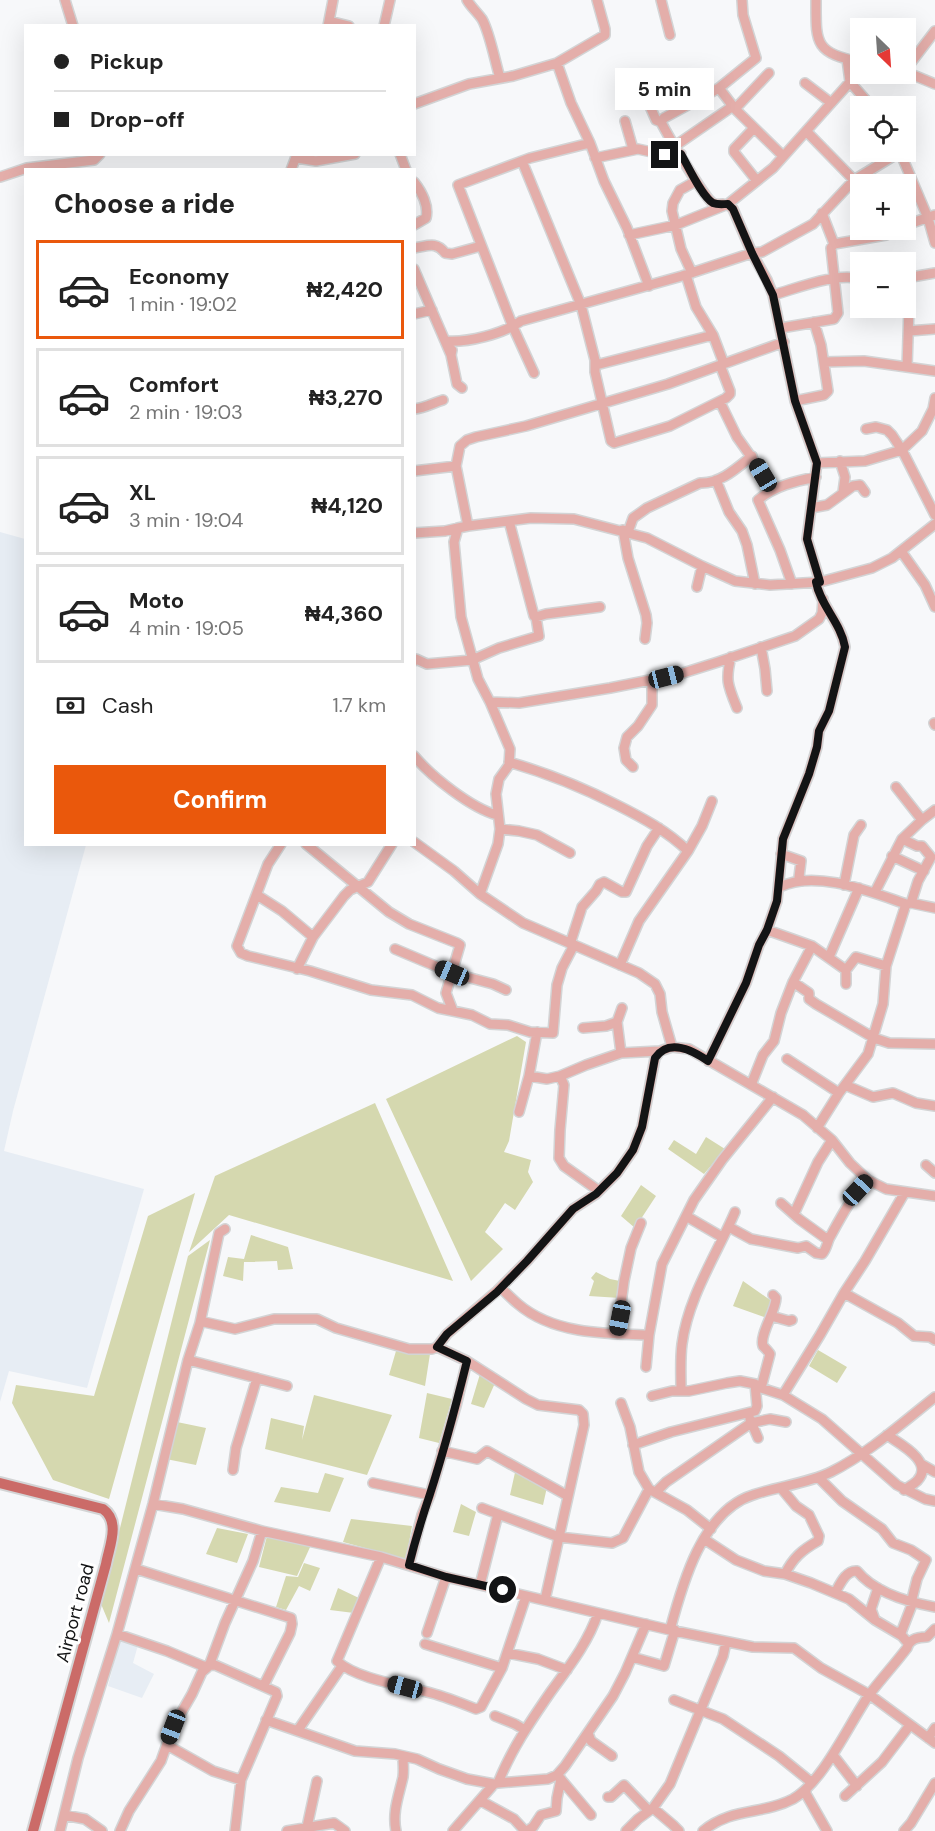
<!DOCTYPE html>
<meta charset="utf-8">
<style>
:root{--surface:#fff;--page:#f2f2f2;--text:#222;--muted:#767676;--line:#e0e0e0;--accent:#ea580c}
body{margin:0;font-family:"DM Sans",sans-serif;background:var(--page);color:var(--text);height:100vh;display:flex;flex-direction:column;font-size:22px;white-space:nowrap}
*{box-sizing:border-box;margin:0}
p{font-size:20px;color:var(--muted)}
.icon{flex:none;width:33px;height:33px;fill:none;stroke:currentColor;stroke-width:2;stroke-linecap:round;stroke-linejoin:round}
.map{position:relative;flex:1;overflow:hidden}
.sheet{position:absolute;left:24px;top:168px;width:392px;height:678px;display:flex;flex-direction:column;background:var(--surface);border-radius:0px;box-shadow:0 6px 24px #0002}
.sheet>*{flex:none}
.top-card{position:absolute;left:24px;top:24px;width:392px;height:132px;border-radius:0px;box-shadow:0 6px 24px #0002;display:grid;align-content:center;height:132px;padding:0 30px;background:var(--surface)}
.needle{width:39px;rotate:155deg}
.controls{position:absolute;left:850px;top:18px;display:grid;gap:12px}
.controls a{display:grid;place-items:center;width:66px;height:66px;border-radius:0px;background:var(--surface);box-shadow:0 6px 24px #0002;font-size:30px}
.end{position:absolute;width:27px;height:27px;margin:-14px;border:8px solid #131415;background:#fff;box-shadow:0 0 0 3px #fff}
.from{border-radius:50%}
.bubble{position:absolute;height:42px;border-radius:0px;background:var(--surface);box-shadow:0 6px 24px #0002;font-size:20px;font-weight:700;line-height:42px;text-align:center}
.car{position:absolute;width:18px;height:36px;margin:-18px -9px;border-radius:8px;box-shadow:0 0 4px 2px #0007;background:linear-gradient(#222 24%,#8ab4d8 0 40%,#222 0 76%,#8ab4d8 0 86%,#222 0)}
.top-card b{display:flex;align-items:center;gap:21px;height:57px;font-size:22px}
.top-card b+b{border-top:2px solid var(--line)}
.top-card i{width:15px;height:15px;background:var(--text)}
ul{padding:0;list-style:none}
li{display:flex;align-items:center;gap:18px;height:99px;margin:0 12px 9px;padding:0 18px;border:3px solid var(--line);border-radius:0px}
li div{flex:1}
li b{display:block;font-size:22px}
li em{font-style:normal;font-weight:700}
li.current{border-color:var(--accent)}
li>.icon{width:54px;height:54px;stroke-width:1.5}
h2{padding:0 30px;font-size:27px;line-height:72px}
.pay{display:flex;align-items:center;gap:15px;height:66px;padding:0 30px;font-size:22px}
.pay p{margin-inline-start:auto}
.primary-button{display:flex;gap:12px;margin-top:auto;padding:12px 30px}
.primary-button a{flex:1;height:69px;border-radius:0px;background:var(--accent);color:#fff;font-size:24px;font-weight:700;line-height:69px;text-align:center}
.map>svg:first-child{display:block}
.built{fill:#e7edf4}
.green{fill:#d5d8af}
.lines{fill:none;stroke-linecap:round;stroke-linejoin:round}
.minor-casing{stroke:#d3d4d5;stroke-width:12}
.major-casing{stroke:#d3d4d5;stroke-width:14}
.minor{stroke:#e4aeaa;stroke-width:9}
.major{stroke:#cb6b68;stroke-width:10}
.route{stroke:#131415;stroke-width:8}
.labels{text-anchor:middle;dominant-baseline:central;stroke-width:6;stroke-linejoin:round;paint-order:stroke}
.street-label{font-size:18px;fill:#131415;stroke:#fff}
</style>
<div class="map">
<svg width="935" height="1831" viewBox="0 0 935 1831">
<rect width="100%" height="100%" fill="#f7f8fa"/>
<path class="built" d="M0 532 25 539 26 844 86 845 13 1111 4 1151 144 1189 87 1388 9 1371 0 1402Z
M120 1639 138 1645 133 1663 154 1674 142 1698 108 1686Z"/>
<path class="green" d="M517 1036 526 1042 509 1141 504 1152 531 1160 528 1172 533 1182 515 1210 505 1203 485 1232 503 1249 471 1281 386 1099Z
M375 1103 453 1281 229 1215 189 1252 215 1176Z
M706 1137 725 1149 704 1174 668 1149 674 1140 696 1154Z
M641 1185 656 1196 635 1228 621 1216Z
M195 1193 109 1499 53 1480 12 1403 16 1385 94 1396 148 1216Z
M251 1235 288 1247 293 1269 278 1270 277 1261 244 1262 243 1281 223 1276 228 1257 244 1259Z
M210 1240 109 1623 101 1604 188 1256Z
M596 1272 610 1279 620 1281V1298L589 1296 594 1281 591 1278Z
M743 1281 773 1302 767 1318 733 1306Z
M818 1350 847 1367 837 1383 809 1366Z
M396 1351 430 1354 425 1386 389 1375Z
M480 1374 495 1383 484 1408 471 1404Z
M427 1393 452 1399 439 1443 419 1438Z
M314 1395 392 1415 367 1475 265 1449 271 1418 304 1426 302 1440Z
M177 1422 206 1428 196 1465 166 1459Z
M516 1468 547 1487 543 1505 510 1495Z
M325 1473 344 1478 330 1512 274 1502 281 1487 318 1493Z
M461 1504 476 1512 469 1536 453 1532Z
M351 1519 412 1526 406 1559 343 1542Z
M217 1528 248 1534 237 1563 206 1554Z
M267 1536 311 1545 297 1576 259 1567Z
M304 1563 320 1568 310 1591 299 1586 286 1610 276 1607 286 1576 298 1577Z
M338 1588 361 1599 354 1613 330 1610Z"/>
<g class="lines">
<g class="minor-casing">
<path id="minor" d="M65 0 73 26
M467 0C471 7 477 12 482 19 490 33 495 62 500 78
M661 0 670 35
M816 0C816 43 814 53 861 62
M329 21 349 26
M328 26 333 0
M384 26 390 0
M847 59 850 82 871 106
M557 63 571 103 590 143 604 181 627 228 649 286
M906 69 935 31
M906 72 935 84
M805 83 830 102
M641 86 656 120 661 122C667 134 705 199 713 203 717 205 718 204 723 204
M719 88 735 109 783 156
M414 104 469 84 513 76 557 63 605 35V29L597 0
M735 109 769 73
M625 121 633 149
M661 122 664 118 719 88 756 58 743 15 742 0
M754 128 734 149V152L757 181
M806 131 854 180
M675 146 733 106
M900 152 928 218 935 243
M400 154 406 170
M297 158 316 161 355 154
M595 158 638 149 665 155 681 154
M522 161 581 305 595 360V372L611 441 614 443 670 426 726 398 730 394V391L720 365
M291 170 297 154
M0 177 27 168 94 160 100 154
M414 182C422 192 429 206 426 218L414 225
M728 204 733 209 752 253 767 280 773 295 795 401 817 463 807 539 820 582
M906 225 935 215
M629 235 676 225 728 204 773 168 850 82
M834 244 886 235 897 230
M414 248C428 246 436 241 445 253L452 254 481 246
M414 269 451 355
M692 273 681 249 672 211 673 203 680 190 696 181
M686 275 696 307 713 335 724 364
M906 278 935 273
M773 295C798 288 836 272 861 279
M414 314 432 310
M781 328 834 319 838 313 831 248 834 244 822 213
M909 331 935 329
M445 341C467 343 503 334 521 321L682 276 752 253 762 252 813 224 854 180 900 152
M452 350 451 355 457 384 462 388
M824 362 864 361 935 371
M596 365 713 335
M907 367 910 277
M534 373 513 327 458 185 530 158 590 143
M795 401 824 395 828 391 821 345 814 322
M720 402 737 437 774 489
M414 409C425 408 433 403 443 400
M866 429 876 427 887 430 892 435 902 450 935 515
M840 461 845 477 843 492
M817 463 865 461 902 450 922 431 933 409 935 398
M414 471 456 466
M716 480 729 512 742 531 747 545 755 584
M811 508 827 505 853 486 860 485 865 492
M509 521 534 616 536 617 546 614 600 607
M935 524 892 558 872 568 820 582 770 585 735 581 702 566 647 538 574 519 531 518 468 526 458 528 454 542 461 617 478 679 490 702 510 749 509 765 499 779 496 794 500 829 498 844 480 894 523 923 639 973 655 984 660 994 662 1012 672 1047 689 1049 803 1115 832 1140 850 1163 868 1180 886 1189 935 1196
M468 526 456 466 460 446 467 440 476 437 526 426 668 384 784 342
M623 530 628 558 646 615 647 623 645 639
M628 532 633 518 647 508 700 483C720 484 737 468 752 456
M414 533 445 531 458 528
M901 551 925 585 935 607
M792 584 780 550 758 500C774 486 796 481 816 477
M697 587 702 566
M761 647 765 669 767 691
M731 657C725 680 728 686 737 708
M414 661 416 659 427 664 472 660 499 648 539 636 536 617
M490 702 519 703 610 688 680 674 718 662 795 636 819 619 822 613 823 599
M934 723 935 725
M414 756C432 777 471 808 497 815
M509 762C547 773 582 787 617 805 643 818 667 831 688 851
M633 767 626 760 624 748 627 737 638 726 652 705V680
M896 787 922 820
M500 829 519 831 537 835 570 853
M902 839 917 846H922L931 857 918 881 911 903
M414 842 454 871 480 894
M281 844 268 864 237 946 241 953 248 956 310 971 371 990 412 995 438 1008 472 1015 490 1024 508 1025 530 1032 553 1033 557 985 562 968 574 945
M306 844 389 912 409 924 457 943 460 945 446 993 453 1011
M781 854 801 861 799 877 803 881
M892 856 924 871
M844 885 854 835 861 825
M780 887C815 869 871 892 906 904L911 903 935 908
M875 892 902 839 922 820 935 810
M257 895 282 911 313 937
M767 930 812 946 846 970V984
M570 944 582 907 596 891 600 884 604 882 622 892H626L647 846 659 828
M395 949 452 973 493 984 506 990
M829 957 859 888
M620 965 639 921 688 851 702 826 712 801
M297 969 313 937 344 896 350 890 368 882 392 844
M846 970 856 957 886 966
M793 982 809 993V999L816 1004 874 1038 889 1043 935 1044
M617 1022 621 1053
M583 1028 606 1026 617 1022 622 1008
M787 1059 839 1093
M708 1061 746 983 759 945 767 930 777 901 783 839 809 774 817 747 819 731 829 711 845 647C841 623 820 605 816 582
M529 1076 547 1079 560 1076 586 1065 621 1053 660 1051
M560 1076 564 1085 560 1130 559 1158 564 1166 599 1191
M751 1085 763 1055 774 1041 781 1013 793 982 812 946
M845 1085 873 1097 893 1093 916 1103 935 1106
M519 1112 529 1076 537 1032
M817 1128 839 1093 868 1054 883 1004 886 966 906 904
M926 1165 935 1173
M781 1203 799 1219 828 1240
M794 1214 818 1162 832 1140
M686 1216 722 1237
M729 1227 751 1239 798 1248 806 1246 816 1253 822 1254C827 1249 827 1242 830 1237 841 1217 852 1196 868 1180
M501 1288C506 1293 512 1299 518 1304 553 1334 605 1334 649 1335
M844 1293 898 1323 914 1336 930 1337 935 1340
M771 1316 789 1321 792 1320
M200 1323 204 1322 235 1329 274 1319H317L336 1328 409 1349H432L437 1347 447 1334 497 1291 527 1261 573 1209 596 1194 617 1173 633 1150 642 1127 655 1058 660 1051 672 1047
M617 1334 624 1281 631 1248 641 1223
M437 1347 467 1361 526 1399 538 1405 579 1410 583 1414 584 1425 545 1600
M188 1360 287 1386
M646 1367 649 1335 662 1264 694 1200 722 1160 773 1097
M761 1388 770 1354C769 1352 764 1347 763 1346 759 1335 776 1311 776 1298L773 1295
M681 1390C681 1375 680 1359 682 1344 688 1297 717 1254 735 1212
M783 1395 820 1335 844 1293 865 1261 905 1192
M652 1396 672 1391H689L727 1383 740 1381 755 1384 761 1388 783 1395 822 1419 897 1485 925 1499 935 1501
M621 1403 630 1427 639 1472 649 1489 687 1510 711 1529
M750 1419 758 1438
M887 1435C900 1444 935 1462 917 1481 913 1485 908 1487 904 1490
M633 1445 671 1432 755 1411 757 1406 755 1384
M442 1451 477 1459 487 1451 568 1496
M921 1464 935 1472
M233 1470 236 1448 257 1378
M819 1478 842 1501 882 1529 893 1543 911 1550 926 1560 917 1579 912 1599 913 1602 901 1633 896 1632
M373 1483 430 1495
M781 1488 796 1506 809 1515 819 1536 818 1541C802 1550 793 1558 785 1574
M656 1492 666 1482 751 1423 770 1419 786 1422
M153 1504 183 1509 262 1531 381 1557 446 1577 670 1630 753 1647 794 1648 821 1668 870 1695 935 1743
M482 1508 559 1537 612 1543 623 1538 649 1489
M704 1539 736 1560 764 1571 785 1574 811 1583 849 1599 875 1620 902 1636 908 1643
M381 1557 337 1661C356 1679 405 1686 431 1693 446 1697 461 1703 476 1709L481 1707 502 1668 526 1596
M409 1565 422 1515 430 1495 456 1406 467 1361
M136 1569 291 1618 292 1624 290 1633 264 1685
M480 1585 498 1514
M835 1593C840 1584 846 1570 857 1571 875 1593 907 1602 935 1607
M875 1620 871 1609 878 1588
M670 1630C682 1585 702 1511 753 1495 779 1486 806 1484 831 1472 869 1453 902 1423 935 1397
M427 1633 446 1577
M117 1634 167 1651 203 1666 215 1665 276 1692 277 1696 241 1780 235 1831
M425 1644 502 1668
M507 1653 538 1659 567 1670
M632 1657 664 1666 675 1630
M674 1700 723 1719 779 1756 811 1782
M495 1716 515 1724 525 1730
M266 1720 355 1751 395 1754 417 1759 439 1769 467 1779 494 1784 498 1783 548 1779 557 1775 565 1766 613 1696 625 1673 646 1624
M298 1730 342 1666
M588 1733 591 1741 612 1756
M928 1738 935 1728
M167 1745 213 1771 241 1780
M833 1755 857 1786
M559 1777 591 1815
M498 1783C511 1750 530 1722 550 1693 568 1668 588 1643 598 1613
M806 1789V1794L827 1831
M845 1796 882 1762 910 1725
M608 1797H611L624 1785 649 1811
M481 1801 514 1819 525 1831
M653 1808 673 1825 679 1831
M64 1815 85 1819 102 1831
M307 1827 317 1781
M60 1831 78 1758 117 1634 153 1504 188 1360 200 1323 219 1233 225 1229
M120 1831 129 1811 161 1761 173 1727 192 1694 202 1672 209 1666 225 1623 253 1561 262 1531
M287 1831 334 1823 345 1831
M396 1831C392 1812 399 1795 403 1777 404 1770 403 1763 403 1757
M453 1831 494 1784
M527 1831 533 1827 541 1815 556 1811 557 1798 561 1779
M626 1831 638 1819 653 1808 670 1784 723 1656 726 1642
M703 1831C732 1807 763 1815 793 1799 823 1782 849 1724 869 1695 881 1679 895 1664 907 1648 909 1639 918 1637 927 1637L935 1629
M904 1831 911 1823 935 1783"/>
</g>
<g class="major-casing">
<path id="major" d="M0 1483 103 1509C121 1522 109 1547 106 1564L33 1831"/>
</g>
<use href="#minor" class="minor"/>
<use href="#major" class="major"/>
</g>
<g class="lines">
<path class="route" d="M503 1590 446 1577 409 1565C415 1541 422 1518 430 1494 444 1451 456 1405 467 1361L437 1347 447 1334 497 1292 527 1261 573 1209 596 1194 617 1173 633 1150 642 1127 655 1058C669 1038 692 1050 708 1061L746 983 759 945 767 930 777 901 783 839 809 774 817 747 819 731 829 711 845 647C841 623 820 605 816 582H820L807 539 817 463 795 401 773 295 752 253 733 209 728 204C723 204 718 205 713 203 702 197 688 166 681 154L665 155"/>
</g>
<g class="labels">
<g class="street-label">
<text transform="translate(75 1613) rotate(-75)">Airport road</text>
</g>
</g>
</svg>
<div class="controls">
<a><svg class="needle" viewBox="-14 -14 28 28"><path d="M0-13l5 13h-10z" fill="#e53935"/><path d="M0 13l5-13h-10z" fill="#767676"/></svg></a>
<a><svg class="icon" aria-label="locate" viewBox="0 0 24 24"><circle cx="12" cy="12" r="6"/><path d="M12 2v4M12 18v4M2 12h4M18 12h4"/></svg></a>
<a>+</a>
<a>−</a>
</div>
<i class="end from" style="left:503px;top:1590px"></i>
<i class="end" style="left:665px;top:155px"></i>
<div class="bubble" style="left:615px;top:68px;width:99px">5 min</div>
<i class="car" style="left:763px;top:475px;rotate:329deg"></i>
<i class="car" style="left:666px;top:677px;rotate:76deg"></i>
<i class="car" style="left:452px;top:973px;rotate:293deg"></i>
<i class="car" style="left:858px;top:1190px;rotate:43deg"></i>
<i class="car" style="left:620px;top:1318px;rotate:191deg"></i>
<i class="car" style="left:405px;top:1687px;rotate:285deg"></i>
<i class="car" style="left:173px;top:1727px;rotate:201deg"></i>
<div class="top-card">
<b><i class="from"></i>Pickup</b>
<b><i></i>Drop-off</b>
</div>
<section class="sheet">
<h2>Choose a ride</h2>
<ul>
<li class="current"><svg class="icon" aria-label="car" viewBox="0 0 24 24"><path d="M5 17H2v-5l4-1 3-4h7l3 4 3 1v5h-3M9 17h6M6 11h13"/><circle cx="7" cy="17" r="2"/><circle cx="17" cy="17" r="2"/></svg><div><b>Economy</b><p>1 min · 19:02</p></div><em>₦2,420</em></li>
<li><svg class="icon" aria-label="car" viewBox="0 0 24 24"><path d="M5 17H2v-5l4-1 3-4h7l3 4 3 1v5h-3M9 17h6M6 11h13"/><circle cx="7" cy="17" r="2"/><circle cx="17" cy="17" r="2"/></svg><div><b>Comfort</b><p>2 min · 19:03</p></div><em>₦3,270</em></li>
<li><svg class="icon" aria-label="car" viewBox="0 0 24 24"><path d="M5 17H2v-5l4-1 3-4h7l3 4 3 1v5h-3M9 17h6M6 11h13"/><circle cx="7" cy="17" r="2"/><circle cx="17" cy="17" r="2"/></svg><div><b>XL</b><p>3 min · 19:04</p></div><em>₦4,120</em></li>
<li><svg class="icon" aria-label="car" viewBox="0 0 24 24"><path d="M5 17H2v-5l4-1 3-4h7l3 4 3 1v5h-3M9 17h6M6 11h13"/><circle cx="7" cy="17" r="2"/><circle cx="17" cy="17" r="2"/></svg><div><b>Moto</b><p>4 min · 19:05</p></div><em>₦4,360</em></li>
</ul>
<div class="pay"><svg class="icon" aria-label="cash" viewBox="0 0 24 24"><path d="M3 7h18v10H3z"/><circle cx="12" cy="12" r="2"/></svg>Cash<p>1.7 km</p></div>
<div class="primary-button"><a>Confirm</a></div>
</section>
</div>
